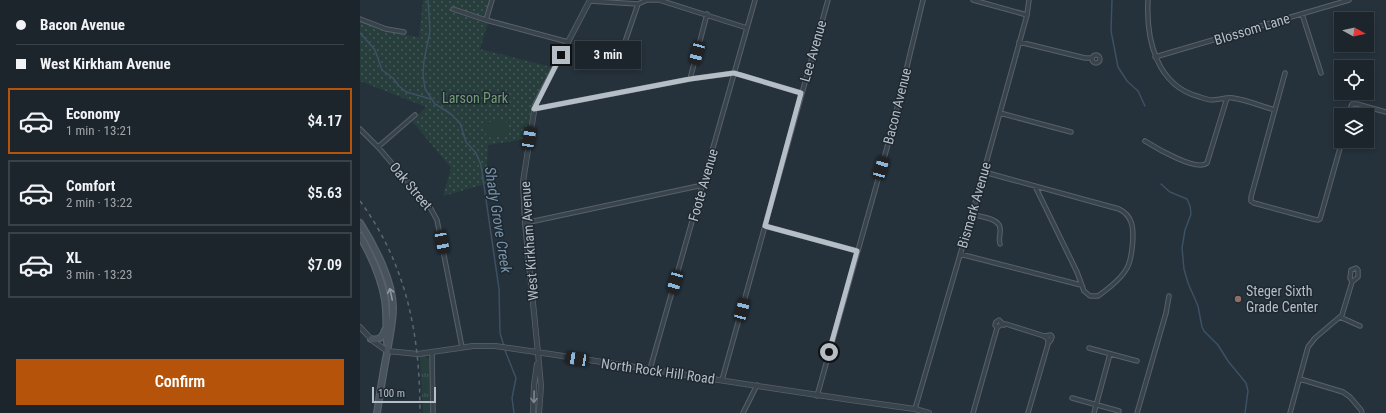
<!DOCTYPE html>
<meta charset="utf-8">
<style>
:root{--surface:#1c252c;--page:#252d34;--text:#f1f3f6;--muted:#a0a5a9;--line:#3a4248;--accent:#b45309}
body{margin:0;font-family:"Roboto Condensed",sans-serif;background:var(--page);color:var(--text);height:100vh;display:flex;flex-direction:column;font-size:15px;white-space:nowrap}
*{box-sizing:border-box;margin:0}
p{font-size:13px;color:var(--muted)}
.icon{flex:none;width:22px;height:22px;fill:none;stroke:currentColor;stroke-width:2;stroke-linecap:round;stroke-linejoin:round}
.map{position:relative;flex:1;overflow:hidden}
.drawer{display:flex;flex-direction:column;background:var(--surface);width:360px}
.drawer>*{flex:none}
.guide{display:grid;align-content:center;height:88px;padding:0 16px;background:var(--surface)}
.needle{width:26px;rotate:98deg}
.fabs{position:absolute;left:974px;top:12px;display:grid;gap:8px}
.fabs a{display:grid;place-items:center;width:40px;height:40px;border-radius:0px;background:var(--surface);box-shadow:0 2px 6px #0003,0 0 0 1px var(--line);font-size:20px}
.scale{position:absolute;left:12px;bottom:10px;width:64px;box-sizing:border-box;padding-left:4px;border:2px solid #b5bec7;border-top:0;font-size:11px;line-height:14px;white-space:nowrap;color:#b5bec7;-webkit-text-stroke:3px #1e2831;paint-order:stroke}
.end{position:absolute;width:18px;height:18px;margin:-9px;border:5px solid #b5bec7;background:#111;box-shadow:0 0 0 2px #111}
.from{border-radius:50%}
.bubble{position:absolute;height:28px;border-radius:0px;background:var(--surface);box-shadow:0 2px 6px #0003,0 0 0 1px var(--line);font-size:13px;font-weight:600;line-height:28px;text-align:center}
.car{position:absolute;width:12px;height:24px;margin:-12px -6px;border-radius:5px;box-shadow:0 0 3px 1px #0007;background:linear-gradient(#222 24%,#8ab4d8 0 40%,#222 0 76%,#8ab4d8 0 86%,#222 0)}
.guide b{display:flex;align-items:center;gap:14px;height:38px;font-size:15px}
.guide b+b{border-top:1px solid var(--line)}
.guide i{width:10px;height:10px;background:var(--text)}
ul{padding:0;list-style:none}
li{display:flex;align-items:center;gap:12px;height:66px;margin:0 8px 6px;padding:0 8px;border:2px solid var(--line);border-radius:0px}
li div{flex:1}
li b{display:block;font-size:15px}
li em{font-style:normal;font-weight:600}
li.selected{border-color:var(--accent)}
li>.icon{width:36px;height:36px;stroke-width:1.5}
.button{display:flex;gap:8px;margin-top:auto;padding:8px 16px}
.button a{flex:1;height:46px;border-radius:0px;background:var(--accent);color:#fff;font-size:16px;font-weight:600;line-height:46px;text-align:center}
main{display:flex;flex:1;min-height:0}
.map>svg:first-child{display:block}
.grass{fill:url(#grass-tufts)}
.park{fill:url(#park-dots)}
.garden{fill:#283e3d}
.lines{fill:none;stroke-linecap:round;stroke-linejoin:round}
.stream{stroke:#3c5163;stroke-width:1.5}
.minor-casing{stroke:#57616a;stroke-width:5.5}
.tertiary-casing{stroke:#57616a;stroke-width:6}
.secondary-casing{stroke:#57616a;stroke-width:8}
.minor{stroke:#39434c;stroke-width:3.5}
.tertiary{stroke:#39434c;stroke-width:4.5}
.secondary{stroke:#48535e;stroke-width:5.5}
.rail{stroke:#5b6872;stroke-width:1.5;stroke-dasharray:4 4;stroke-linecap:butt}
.oneway{stroke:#8f99a2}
.oneway2{stroke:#7d8790}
.route{stroke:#b5bec7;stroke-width:5}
.education-dot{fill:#8d6e63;stroke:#1e2831;stroke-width:1.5}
.labels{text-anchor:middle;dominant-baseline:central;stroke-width:3;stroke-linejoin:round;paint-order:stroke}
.street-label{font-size:14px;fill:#b5bec7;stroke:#1e2831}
.park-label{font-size:14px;fill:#759b79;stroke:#1e2831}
.poi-label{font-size:14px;fill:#b5bec7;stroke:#1e2831;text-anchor:start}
.water-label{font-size:15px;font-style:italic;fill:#7892a8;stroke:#1e2831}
</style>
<main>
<section class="drawer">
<div class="guide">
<b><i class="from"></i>Bacon Avenue</b>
<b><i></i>West Kirkham Avenue</b>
</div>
<ul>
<li class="selected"><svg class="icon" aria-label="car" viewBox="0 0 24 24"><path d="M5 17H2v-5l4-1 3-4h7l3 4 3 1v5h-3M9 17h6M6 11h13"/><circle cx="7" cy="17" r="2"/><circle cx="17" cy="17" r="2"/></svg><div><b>Economy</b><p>1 min · 13:21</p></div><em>$4.17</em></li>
<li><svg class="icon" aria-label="car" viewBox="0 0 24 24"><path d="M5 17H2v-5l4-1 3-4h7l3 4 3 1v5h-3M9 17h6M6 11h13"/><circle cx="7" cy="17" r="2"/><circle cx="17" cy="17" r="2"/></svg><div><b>Comfort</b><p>2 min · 13:22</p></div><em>$5.63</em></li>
<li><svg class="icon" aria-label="car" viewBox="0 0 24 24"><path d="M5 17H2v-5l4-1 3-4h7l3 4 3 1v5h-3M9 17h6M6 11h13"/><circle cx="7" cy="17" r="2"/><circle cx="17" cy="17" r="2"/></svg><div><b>XL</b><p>3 min · 13:23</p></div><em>$7.09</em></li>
</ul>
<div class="button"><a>Confirm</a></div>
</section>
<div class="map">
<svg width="1026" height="413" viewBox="0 0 1026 413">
<defs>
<pattern id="grass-tufts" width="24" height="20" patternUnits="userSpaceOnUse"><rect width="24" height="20" fill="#283e3d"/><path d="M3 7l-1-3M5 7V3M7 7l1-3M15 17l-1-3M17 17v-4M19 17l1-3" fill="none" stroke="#455858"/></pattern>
<pattern id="park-dots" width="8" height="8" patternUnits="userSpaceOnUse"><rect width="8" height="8" fill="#283e3d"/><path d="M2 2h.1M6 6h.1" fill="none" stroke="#455858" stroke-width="1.8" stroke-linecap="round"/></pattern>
</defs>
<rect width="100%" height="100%" fill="#25313b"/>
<path class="grass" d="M60 356H65L70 360V413H63Z"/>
<path class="park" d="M63 0H130L124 21 128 22 120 49 191 67 172 105 166 139 128 145 126 184 83 196 91 168 52 121 66 107 0 81V21L28 32 59 37Z"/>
<path class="garden" d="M146 119 149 134 127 138 124 123Z"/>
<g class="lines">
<path class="stream" d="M68 0 70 31 64 61 63 75 65 89 75 104 91 114 100 123 106 142 116 153 121 165 139 289 140 333 146 353 156 378 152 398 154 413
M752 0 751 31 758 67 767 81 778 91 785 106
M0 33 15 50 22 70 33 78 39 86 46 92 71 99
M801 184 810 192 827 199 830 206 831 214 825 230 822 248 824 269 828 283 838 306 842 327 844 331 858 345 868 361 886 383 888 391 885 413"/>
<g class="minor-casing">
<path id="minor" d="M613 0 667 15
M788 0C786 39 796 86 840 97 843 98 848 100 852 100 859 100 866 97 873 98 887 100 901 106 915 110
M230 1 278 4 287 0H299L387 28
M93 9 126 20 208 42
M942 14 961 73
M0 19 26 29 44 32
M126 20 132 0
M659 42 725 58H731
M732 59a4 4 0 1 1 8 0a4 4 0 1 1-8 0Z
M261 55 266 39 278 4
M795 57 989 0
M925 73 891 197V201L894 203 953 219 958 220 960 219 982 141
M330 79 347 14
M174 109 330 79 374 73 441 93
M640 113 711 132
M988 115 992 104H997L1026 112
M0 129 18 147 71 209 77 220 102 347
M785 141C796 148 837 172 847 163L867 98
M18 147 55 115
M624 172 759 209C765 212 769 216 771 222 775 232 772 259 767 268 761 279 748 289 738 296H730L724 291 717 272 675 186
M612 214C620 217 639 218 640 228 641 234 638 238 640 244
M165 223 343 185
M405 226 497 251
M600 254 721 285
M980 317 1000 326
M637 328 635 325 636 322 639 320 644 325
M684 336 691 335 692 337 691 340 688 343
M729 348 777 361
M72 352 73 413
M290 369 395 0
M940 379 983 392 990 397 1001 410 1002 413
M362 380 468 0
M457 396 530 137 563 0
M712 398 759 411
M555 409 612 214 667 15 669 0
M383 413 397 385
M613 413 637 328 640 325 646 324 684 336 688 339V344L668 413
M734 413 750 354
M777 413 806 313 809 296
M930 413 948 347 955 338 982 315 992 282 990 278 991 270 996 268 998 270V277L992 282"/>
</g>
<g class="tertiary-casing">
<path id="tertiary" d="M0 327 13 341 27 351 58 354 113 346H135C275 366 415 390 555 409L569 413
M173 413 174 385 177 364
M179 413 181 386 178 353 165 223 163 182 175 105 230 0"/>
</g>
<g class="secondary-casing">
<path id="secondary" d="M0 223C14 245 33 281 33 308 33 323 29 338 27 353 23 373 20 393 17 413
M0 236C11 255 21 277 25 300 27 314 26 329 27 343
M11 339C18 341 23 337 25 330"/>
</g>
<use href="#minor" class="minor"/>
<use href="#tertiary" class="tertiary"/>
<use href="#secondary" class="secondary"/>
<path class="rail" d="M0 201C47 265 60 335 60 413"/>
</g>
<defs><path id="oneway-shaft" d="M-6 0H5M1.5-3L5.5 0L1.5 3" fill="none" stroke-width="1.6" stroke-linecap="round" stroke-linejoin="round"/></defs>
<use class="oneway" href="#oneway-shaft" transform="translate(31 294) rotate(-102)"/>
<use class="oneway2" href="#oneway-shaft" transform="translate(174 397) rotate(92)"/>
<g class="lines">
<path class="route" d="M201 55 174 109 330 79 374 73 441 93 405 226 497 251 469 352"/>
</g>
<circle class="education-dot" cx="878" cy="299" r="4"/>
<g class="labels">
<g class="street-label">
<text transform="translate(892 29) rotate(-17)">Blossom Lane</text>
<text transform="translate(453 51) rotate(-74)">Lee Avenue</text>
<text transform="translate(537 106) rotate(-76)">Bacon Avenue</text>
<text transform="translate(343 185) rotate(-74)">Foote Avenue</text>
<text transform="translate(51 186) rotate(50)">Oak Street</text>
<text transform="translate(614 205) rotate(-74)">Bismark Avenue</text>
<text transform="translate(169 241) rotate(-94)">West Kirkham Avenue</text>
<text transform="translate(298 371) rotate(8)">North Rock Hill Road</text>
</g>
<g class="park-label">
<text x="115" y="98">Larson Park</text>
</g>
<g class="poi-label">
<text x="886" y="291">Steger Sixth<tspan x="886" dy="16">Grade Center</tspan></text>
</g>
<g class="water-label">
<text transform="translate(138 220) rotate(81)">Shady Grove Creek</text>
</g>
</g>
</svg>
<div class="fabs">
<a><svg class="needle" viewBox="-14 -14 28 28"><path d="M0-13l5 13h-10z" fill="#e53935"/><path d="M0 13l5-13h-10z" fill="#a0a5a9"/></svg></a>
<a><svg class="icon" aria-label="locate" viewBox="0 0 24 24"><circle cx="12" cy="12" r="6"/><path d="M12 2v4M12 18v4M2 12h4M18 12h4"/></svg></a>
<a><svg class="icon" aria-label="layers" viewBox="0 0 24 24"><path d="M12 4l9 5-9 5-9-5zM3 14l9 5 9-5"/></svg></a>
</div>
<div class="scale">100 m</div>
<i class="end from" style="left:469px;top:352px"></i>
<i class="end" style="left:201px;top:55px"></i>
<div class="bubble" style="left:215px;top:41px;width:66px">3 min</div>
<i class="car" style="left:337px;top:53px;rotate:195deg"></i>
<i class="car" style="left:169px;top:138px;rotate:9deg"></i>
<i class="car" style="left:521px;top:168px;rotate:16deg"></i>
<i class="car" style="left:82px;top:242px;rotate:169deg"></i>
<i class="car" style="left:315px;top:282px;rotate:196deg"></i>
<i class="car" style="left:382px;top:310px;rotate:15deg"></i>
<i class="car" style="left:217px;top:359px;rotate:279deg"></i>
</div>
</main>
